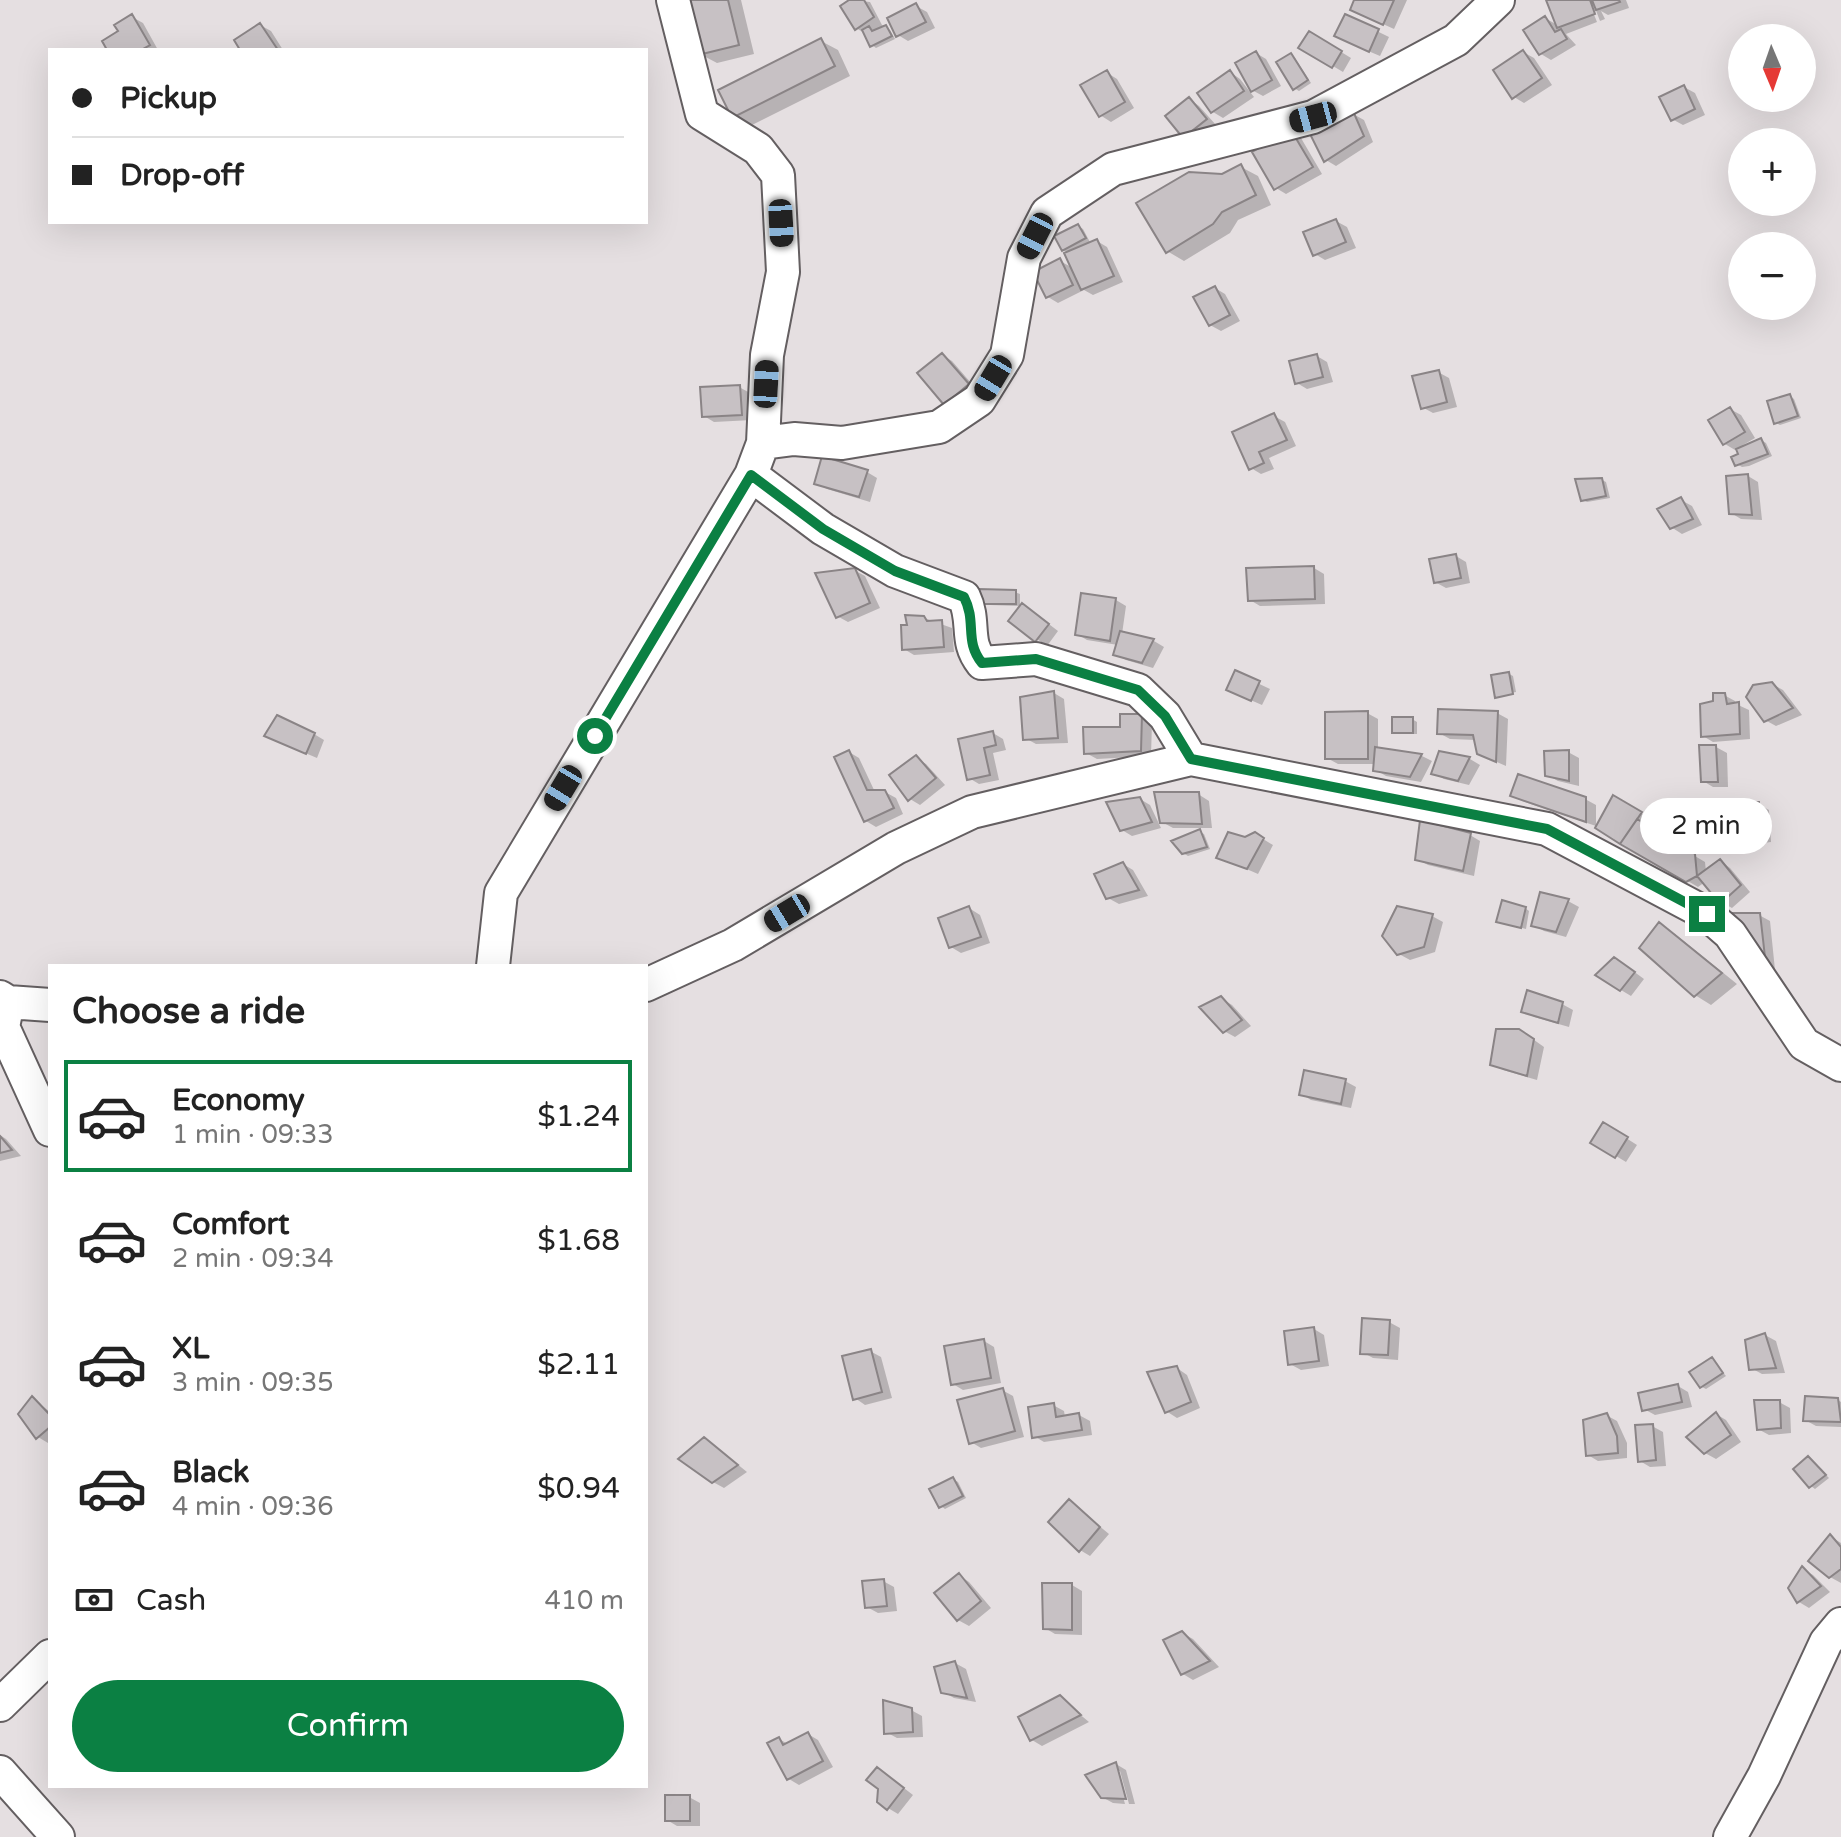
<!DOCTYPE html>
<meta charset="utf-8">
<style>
:root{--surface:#fff;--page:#f6f6f6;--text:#222;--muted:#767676;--line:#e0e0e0;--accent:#0b8043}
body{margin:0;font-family:"Varela Round",sans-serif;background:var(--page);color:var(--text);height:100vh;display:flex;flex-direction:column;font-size:30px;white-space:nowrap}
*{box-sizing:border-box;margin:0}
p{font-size:26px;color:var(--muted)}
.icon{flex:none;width:44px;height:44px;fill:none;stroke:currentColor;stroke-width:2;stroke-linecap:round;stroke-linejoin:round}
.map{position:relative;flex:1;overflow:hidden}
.panel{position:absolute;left:48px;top:964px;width:600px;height:824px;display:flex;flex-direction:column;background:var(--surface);border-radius:0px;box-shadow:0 8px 32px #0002}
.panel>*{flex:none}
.hud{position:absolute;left:48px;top:48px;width:600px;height:176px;border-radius:0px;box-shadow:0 8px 32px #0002;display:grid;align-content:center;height:176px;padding:0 24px;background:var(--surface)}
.needle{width:52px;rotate:178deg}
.controls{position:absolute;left:1728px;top:24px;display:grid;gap:16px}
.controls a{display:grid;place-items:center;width:88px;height:88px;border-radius:50%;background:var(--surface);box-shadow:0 8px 32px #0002;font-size:40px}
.end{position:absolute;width:36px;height:36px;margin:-18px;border:10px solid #0b8043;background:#fff;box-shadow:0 0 0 4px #fff}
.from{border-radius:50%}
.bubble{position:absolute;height:56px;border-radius:28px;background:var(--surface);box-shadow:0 8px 32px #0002;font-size:26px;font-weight:600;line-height:56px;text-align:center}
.car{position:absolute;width:24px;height:48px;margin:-24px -12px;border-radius:10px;box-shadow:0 0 6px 2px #0007;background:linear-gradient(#222 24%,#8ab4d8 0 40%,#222 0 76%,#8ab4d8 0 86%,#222 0)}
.hud b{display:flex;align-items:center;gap:28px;height:76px;font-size:30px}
.hud b+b{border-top:2px solid var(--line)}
.hud i{width:20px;height:20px;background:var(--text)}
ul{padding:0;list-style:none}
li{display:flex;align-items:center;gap:24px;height:112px;margin:0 16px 12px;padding:0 8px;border:4px solid transparent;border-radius:0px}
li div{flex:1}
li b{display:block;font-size:30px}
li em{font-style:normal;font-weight:600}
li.current{border-color:var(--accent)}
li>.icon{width:72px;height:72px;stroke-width:1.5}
h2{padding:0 24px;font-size:36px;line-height:96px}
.pay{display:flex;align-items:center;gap:20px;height:88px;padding:0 24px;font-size:30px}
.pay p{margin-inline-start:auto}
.primary-button{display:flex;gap:16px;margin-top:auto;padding:16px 24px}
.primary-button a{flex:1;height:92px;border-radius:48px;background:var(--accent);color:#fff;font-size:32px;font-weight:600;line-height:92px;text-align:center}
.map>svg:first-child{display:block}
.shadow{fill:#0003}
.building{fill:#c7c1c4;stroke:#8a8486;stroke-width:2}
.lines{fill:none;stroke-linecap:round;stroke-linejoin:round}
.minor-casing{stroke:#645f61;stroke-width:36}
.minor{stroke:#fff;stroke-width:32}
.route{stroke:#0b8043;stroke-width:10}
</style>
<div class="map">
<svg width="1841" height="1837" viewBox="0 0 1841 1837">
<rect width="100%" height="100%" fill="#e5dfe1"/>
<path class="shadow" d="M687 0H741L754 54 717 63 700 54Z
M853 0 870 2 882 25 890 30 895 39 876 48 872 45 866 34 856 28Z
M1357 0H1407L1394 29 1363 15Z
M1548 0H1588L1597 22 1566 34 1576 45 1551 60 1541 54 1545 18 1559 26Z
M1592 0H1626L1629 8 1608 15 1601 11 1605 19 1600 21Z
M916 6 927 12 935 28 908 41 898 35Z
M1346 16 1389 37 1380 56 1347 42Z
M132 17 143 23 158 50H109Z
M260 25 271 31 283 50H243Z
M1310 33 1351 58 1343 72 1301 47Z
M821 41 838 50 850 76 750 126 733 116Z
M1523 52 1534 58 1552 85 1524 103 1514 97Z
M1256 53 1266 59 1281 86 1263 96 1250 89Z
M1291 55 1295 58 1311 83 1299 91 1294 88Z
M1106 72 1117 79 1134 108 1111 122 1100 115Z
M1230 72 1240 79 1254 97 1223 118 1213 112 1200 93Z
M1684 87 1695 93 1705 115 1683 125 1672 119Z
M1189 99 1199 106 1216 125 1195 142 1184 136Z
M1353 114 1364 120 1373 142 1336 166 1326 160Z
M1291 132 1301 138 1322 174 1286 194 1276 188Z
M1241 167 1258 176 1271 205 1238 220 1230 233 1184 261 1167 251 1222 176Z
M1336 221 1347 227 1356 248 1325 260 1315 254Z
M1078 226 1083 229 1091 244 1097 241 1107 247 1123 282 1093 295 1084 290 1058 303 1048 297 1060 261 1073 268 1069 253 1063 250Z
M1215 288 1225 294 1240 321 1221 331 1210 325Z
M942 355 952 361 978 391 945 404Z
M1317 356 1327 362 1333 382 1307 389 1297 383Z
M1438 372 1449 378 1457 407 1433 413 1422 407Z
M739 387 750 393 752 420 714 422 704 416Z
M1790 396 1794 399 1801 418 1780 425 1776 423Z
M1730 409 1741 415 1755 438 1743 445 1745 447 1761 440 1766 443 1772 456 1749 466 1742 467 1737 464 1741 455 1738 448 1735 450 1725 444Z
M1274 416 1285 422 1296 446 1269 458 1274 469 1261 474 1251 468Z
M867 472 877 478 870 502 827 489 816 483Z
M1748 476 1758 482 1762 520 1741 519 1731 513Z
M1602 480 1606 482 1610 498 1587 502 1583 500Z
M1681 500 1692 506 1702 525 1682 534 1671 527Z
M1456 556 1466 562 1470 583 1446 588 1435 582Z
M1314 568 1324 574 1325 604 1260 606 1250 600Z
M854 570 865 576 880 608 848 622 837 616Z
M1015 592 1020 594V604L1022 606 990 605 985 603Z
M1116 600 1126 606 1122 634 1154 641 1164 647 1153 668 1126 660 1115 654 1118 645 1087 640 1077 634Z
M1033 612 1058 631 1047 646 1011 621Z
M924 618 952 628 954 652 914 655 904 649Z
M1236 673 1270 689 1262 705 1239 695Z
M1509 674 1513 676 1516 692 1498 695V697H1497Z
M1772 684 1783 690 1802 715 1776 726 1765 720Z
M1054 693 1064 699 1068 743 1036 744 1025 738Z
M1724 695 1735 701 1736 704 1749 710 1750 739 1713 742 1703 736 1715 703Z
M1367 713 1378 719V749L1422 756 1432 761 1421 782 1386 776 1376 770V764H1338L1327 758Z
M1497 713 1508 719 1506 766 1490 759 1476 740 1450 739 1439 733Z
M1141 716 1152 722 1151 756 1097 759 1086 753Z
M1412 719 1417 722V734H1399L1394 732Z
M993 733 1003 739 1006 750 993 753 999 780 979 784 969 778 960 740Z
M314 734 324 740 317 758 277 741Z
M1716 747 1727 753 1728 787H1713L1703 781Z
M849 752 859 758 875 792H885L896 798 903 814 876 827 866 821Z
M1568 752 1579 758V786L1558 781 1547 775Z
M1440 753 1470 759 1480 765 1469 785 1444 779 1433 773Z
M916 758 926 764 945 785 920 805 910 799Z
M1198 794 1209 801 1212 828H1173L1162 822Z
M1512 796 1585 799 1596 805V826L1522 801Z
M1613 798 1651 819 1646 827 1705 862 1706 872 1720 861 1730 868 1750 892 1732 908 1721 902 1705 882 1698 887 1597 828Z
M1140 799 1150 805 1161 828 1132 836 1122 830Z
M1758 804 1769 810 1771 842 1756 844 1746 838 1744 829 1728 823Z
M1200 832 1204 834 1210 849 1188 856 1183 853Z
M1255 834 1273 845 1258 874 1219 857Z
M1470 835 1480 841 1474 876 1428 865 1417 859Z
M1123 864 1133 870 1148 896 1119 904 1108 898Z
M1541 895 1568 901 1579 907 1566 937 1544 931 1533 925Z
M969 908 980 915 990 943 961 953 951 947Z
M1398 908 1432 916 1443 922 1435 952 1410 960 1399 954Z
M1525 908 1529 911 1526 929 1503 923Z
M1759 915 1770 921 1775 970 1764 969Z
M1659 925 1675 934 1737 984 1711 1005 1695 995Z
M1625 965 1644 979 1631 996 1621 990Z
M1221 998 1232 1005 1251 1026 1235 1037 1224 1031Z
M1562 1004 1573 1010 1569 1027 1534 1017 1524 1011Z
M1530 1037 1544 1047 1537 1080 1503 1070 1492 1064Z
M1345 1081 1356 1087 1351 1108 1311 1100 1301 1094Z
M1604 1124 1637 1145 1626 1162 1593 1142Z
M0 1135 6 1139 21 1156 0 1161Z
M1389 1322 1400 1328 1398 1360 1373 1358 1362 1352Z
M1314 1329 1324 1335 1329 1366 1301 1370 1290 1364Z
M1765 1335 1776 1341 1785 1373 1762 1374 1751 1368Z
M984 1341 994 1347 1001 1383 963 1390 953 1384Z
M870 1351 881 1357 892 1398 865 1405 855 1398Z
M1712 1360 1726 1376 1706 1389 1702 1387Z
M1177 1368 1187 1375 1200 1408 1177 1418 1166 1411Z
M1678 1386 1688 1392 1692 1407 1655 1415 1644 1409Z
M1002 1390 1013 1396 1024 1437 981 1448 971 1442Z
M32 1398 50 1412 48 1443 38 1437Z
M1838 1400 1841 1402V1427L1816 1426 1805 1420Z
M1779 1402 1790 1408 1791 1433 1769 1435 1758 1429Z
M1053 1405 1064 1411 1065 1417 1079 1415 1090 1421 1092 1435 1044 1442 1034 1436Z
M1716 1414 1726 1420 1741 1442 1716 1459 1705 1453Z
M1606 1415 1617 1421 1627 1443V1458L1598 1461 1588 1455Z
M1652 1426 1663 1432 1666 1466 1650 1467 1640 1461Z
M715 1446 747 1472 724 1488 713 1482Z
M1812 1461 1829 1478 1815 1489 1811 1486Z
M953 1479 958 1482 966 1498 945 1509 941 1506Z
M1069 1501 1109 1534 1090 1556 1080 1550Z
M1830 1536 1841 1543V1583L1830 1577Z
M1803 1569 1813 1575 1830 1592 1809 1608 1799 1602Z
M959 1575 969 1582 991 1608 969 1626 958 1620Z
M883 1581 894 1587 897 1611 878 1613 867 1607Z
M1072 1585 1082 1591V1635L1055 1634 1045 1628Z
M1182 1633 1193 1639 1219 1667 1193 1680 1183 1674Z
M955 1663 966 1669 976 1702 954 1698 943 1692Z
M1060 1698 1089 1722 1042 1746 1032 1740Z
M911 1710 922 1716 923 1737 897 1738 886 1732Z
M808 1734 818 1740 833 1767 799 1785 789 1779 779 1739 788 1744Z
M1116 1764 1126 1770 1135 1804H1129L1120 1771H1116L1125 1804 1113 1803 1102 1797Z
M887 1775 913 1795 898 1814 888 1808Z
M689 1797 700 1803V1826H677L667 1820Z"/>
<path class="building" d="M685 0H728L739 45 698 55Z
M849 0H864L874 17 855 30 840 6Z
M1354 0H1394L1383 25 1350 10Z
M1546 0H1590L1595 14 1557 28Z
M1592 0H1619L1620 2 1596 10Z
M916 3 926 22 896 37 887 18Z
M132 14 150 45 141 50H107L102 41 118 31 114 25Z
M1345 14 1379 29 1369 52 1334 36Z
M1545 16 1555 32 1561 29 1567 39 1539 55 1523 30Z
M260 23 278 50H240L234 40Z
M886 25 892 36 870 47 862 30 869 26 872 31Z
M1309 31 1342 51 1332 68 1298 48Z
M821 38 835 66 732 118 718 90Z
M1523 50 1542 78 1512 99 1493 70Z
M1256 51 1272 80 1251 92 1235 63Z
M1291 53 1308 80 1293 90 1276 62Z
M1107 70 1125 102 1099 117 1080 85Z
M1230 70 1244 91 1211 113 1197 93Z
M1684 85 1695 109 1671 121 1659 97Z
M1189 97 1207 119 1183 138 1165 116Z
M1353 111 1364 136 1324 162 1310 134Z
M1291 130 1313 167 1274 190 1252 152Z
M1241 164 1256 195 1222 212 1213 224 1166 253 1136 203 1189 172 1222 174Z
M1336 219 1346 242 1313 256 1303 232Z
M1078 224 1086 238 1062 251 1054 236Z
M1097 239 1114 276 1081 290 1064 253Z
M1060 258 1073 285 1046 298 1033 272Z
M1215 286 1230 315 1209 326 1193 297Z
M942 353 969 384 944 405 917 373Z
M1317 354 1323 377 1295 384 1289 361Z
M1439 370 1447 402 1421 409 1412 376Z
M740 385 742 415 702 417 700 387Z
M1790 394 1798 416 1774 424 1767 401Z
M1730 407 1745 432 1723 445 1708 420Z
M1274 413 1287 440 1259 452 1264 463 1249 470 1232 432Z
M1761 438 1768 454 1735 466 1731 457 1738 454 1736 449Z
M822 456 868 470 859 497 814 484Z
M1748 474 1752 515 1729 514 1726 476Z
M1602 478 1606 496 1581 501 1575 479Z
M1681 497 1693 519 1670 529 1657 509Z
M1456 554 1461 578 1434 583 1429 559Z
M1314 566 1315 599 1248 601 1246 568Z
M855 568 870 603 836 618 815 573Z
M978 589 1016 590V604H983Z
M1081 593 1116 598 1110 641 1075 635Z
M1022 603 1049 624 1035 642 1008 621Z
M905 615 924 616 927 621 942 620 944 647 902 650 901 625H907Z
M1120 631 1154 639 1142 663 1113 655Z
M1235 670 1260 681 1251 701 1226 690Z
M1509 672 1513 694 1495 698 1491 675Z
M1772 682 1793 708 1764 722 1746 697 1753 685Z
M1054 691 1058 738 1023 740 1020 697Z
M1713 693H1725L1727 704 1739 702 1740 734 1701 737 1700 704 1713 701Z
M1438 709 1498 711 1496 762 1477 754 1473 735 1437 734Z
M1368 711V759H1325V712Z
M1120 714H1142L1141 751 1084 754 1083 727H1120Z
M277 715 315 733 306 754 264 736Z
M1392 717H1413V733H1392Z
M993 731 996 745 984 748 990 775 967 780 958 739Z
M1699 745H1716L1718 782H1701Z
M1375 747 1422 754 1410 777 1373 771Z
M849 750 867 790H885L894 808 864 822 834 757Z
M1569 750V781L1545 776 1544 751Z
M1439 751 1470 757 1458 781 1431 774Z
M916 755 936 778 908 801 889 775Z
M1518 774 1586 797V822L1510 796Z
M1154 792H1199L1202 824 1160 823Z
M1613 795 1642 812 1620 844 1595 828Z
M1140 797 1152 822 1120 831 1106 802Z
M1759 802 1761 837 1744 840 1741 825 1726 824V803Z
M1637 819 1695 854 1697 876 1686 882 1620 844Z
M1420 820 1471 833 1463 871 1415 860Z
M1200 829 1207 847 1182 854 1171 841Z
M1228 832 1245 837 1255 832 1264 838 1247 869 1216 858Z
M1720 859 1741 885 1720 904 1697 876Z
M1123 862 1139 890 1106 899 1094 874Z
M1540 892 1569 899 1556 932 1531 926Z
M1502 900 1526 907 1521 928 1496 922Z
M969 906 981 937 949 948 938 918Z
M1397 906 1433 914 1424 947 1397 955 1382 936Z
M1727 913H1760L1766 966Z
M1659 922 1722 973 1694 997 1639 948Z
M1614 957 1635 972 1620 991 1595 975Z
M1527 990 1563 1002 1558 1023 1521 1012Z
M1221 996 1242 1020 1223 1033 1199 1007Z
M1496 1029H1519L1534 1039 1527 1076 1490 1065Z
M1304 1070 1346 1079 1341 1104 1299 1095Z
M1603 1122 1628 1137 1615 1158 1590 1143Z
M0 1136 12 1150 0 1153Z
M1362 1318 1390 1320 1388 1355 1360 1354Z
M1314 1327 1319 1361 1288 1365 1284 1331Z
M1765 1333 1776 1368 1749 1370 1745 1340Z
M984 1339 991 1378 951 1385 944 1346Z
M871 1349 882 1392 853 1400 842 1356Z
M1712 1357 1723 1373 1700 1388 1689 1372Z
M1177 1366 1191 1402 1165 1413 1147 1372Z
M1678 1384 1682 1402 1642 1411 1638 1393Z
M1003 1388 1015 1431 969 1444 957 1400Z
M32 1396 50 1415V1427L36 1439 18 1414Z
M1805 1396 1838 1398 1841 1422 1803 1421Z
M1754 1400H1780L1781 1428 1757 1430Z
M1054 1403 1056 1417 1079 1413 1082 1430 1032 1438 1028 1407Z
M1716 1412 1731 1435 1704 1454 1686 1437Z
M1607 1413 1617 1436 1618 1453 1586 1456 1583 1420Z
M1653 1424 1656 1460 1638 1462 1635 1425Z
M704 1437 738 1465 712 1483 678 1459Z
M1808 1456 1826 1475 1809 1488 1793 1469Z
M953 1477 963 1496 939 1508 929 1489Z
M1069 1499 1100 1527 1079 1552 1048 1522Z
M1830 1534 1841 1547V1569L1829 1578 1808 1561Z
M1802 1566 1821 1586 1797 1603 1788 1588Z
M959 1573 981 1601 957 1621 934 1593Z
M884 1579 887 1606 865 1608 862 1581Z
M1042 1583H1072V1630L1043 1629Z
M1182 1631 1210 1661 1181 1675 1163 1640Z
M955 1661 967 1698 941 1693 934 1667Z
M1060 1695 1081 1715 1030 1741 1018 1717Z
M883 1700 912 1708 913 1732 884 1734Z
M808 1732 823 1761 787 1780 767 1743 779 1737 783 1745Z
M1116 1762 1126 1799 1101 1798 1085 1775Z
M877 1767 904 1788 887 1810 877 1802 878 1789 866 1780Z
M665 1795H690V1821H665Z"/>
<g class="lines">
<g class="minor-casing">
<path id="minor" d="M763 443 794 439 842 443 939 427 979 400 1007 355 1024 258 1047 213 1113 169 1313 117 1456 40 1498 0
M751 475 823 529 895 571 964 597C976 622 964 641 982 663L1036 659 1138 690 1165 716 1191 759
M493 966 501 893 751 475 763 443 767 355 783 272 778 175 758 149 702 114 673 0
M646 985 733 945 896 848 972 812 1191 759 1547 829 1707 914 1730 934 1804 1044 1841 1065
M0 997 8 1002 50 1005
M8 1002 3 1027 50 1130
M0 1705 50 1656
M0 1772 58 1837
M1730 1837 1764 1776 1826 1642 1841 1624"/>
</g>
<use href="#minor" class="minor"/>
</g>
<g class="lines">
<path class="route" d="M595 736 751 475 823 529 895 571 964 597C977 622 964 641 982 663L1036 659 1138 690 1165 716 1191 759 1547 829 1707 914"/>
</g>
</svg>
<div class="controls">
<a><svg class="needle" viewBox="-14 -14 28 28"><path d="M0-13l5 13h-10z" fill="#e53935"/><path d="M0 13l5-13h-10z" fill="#767676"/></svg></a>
<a>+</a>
<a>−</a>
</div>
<i class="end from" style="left:595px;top:736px"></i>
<i class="end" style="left:1707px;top:914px"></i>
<div class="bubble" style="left:1640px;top:798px;width:132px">2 min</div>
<i class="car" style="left:1313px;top:117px;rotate:255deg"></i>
<i class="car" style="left:781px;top:223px;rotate:177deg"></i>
<i class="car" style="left:1035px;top:236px;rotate:207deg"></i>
<i class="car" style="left:993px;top:378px;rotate:211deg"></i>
<i class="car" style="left:766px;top:384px;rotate:3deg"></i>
<i class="car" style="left:563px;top:788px;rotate:211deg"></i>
<i class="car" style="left:787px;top:913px;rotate:239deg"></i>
<div class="hud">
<b><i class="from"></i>Pickup</b>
<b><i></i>Drop-off</b>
</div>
<section class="panel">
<h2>Choose a ride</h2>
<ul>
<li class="current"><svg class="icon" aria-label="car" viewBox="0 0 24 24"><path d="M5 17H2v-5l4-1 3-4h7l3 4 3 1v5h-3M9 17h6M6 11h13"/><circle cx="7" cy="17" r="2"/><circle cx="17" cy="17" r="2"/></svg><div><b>Economy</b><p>1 min · 09:33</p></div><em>$1.24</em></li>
<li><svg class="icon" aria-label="car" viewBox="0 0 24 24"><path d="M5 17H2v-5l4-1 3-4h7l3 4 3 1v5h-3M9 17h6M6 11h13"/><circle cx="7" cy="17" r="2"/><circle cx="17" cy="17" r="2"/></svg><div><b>Comfort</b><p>2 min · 09:34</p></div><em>$1.68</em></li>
<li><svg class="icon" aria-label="car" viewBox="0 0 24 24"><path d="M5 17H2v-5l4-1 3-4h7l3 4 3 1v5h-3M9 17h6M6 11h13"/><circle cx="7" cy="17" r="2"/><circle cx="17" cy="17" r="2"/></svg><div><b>XL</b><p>3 min · 09:35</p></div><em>$2.11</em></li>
<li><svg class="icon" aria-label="car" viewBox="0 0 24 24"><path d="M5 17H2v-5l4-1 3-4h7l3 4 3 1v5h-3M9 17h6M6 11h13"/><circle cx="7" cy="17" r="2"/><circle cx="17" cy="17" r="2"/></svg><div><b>Black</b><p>4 min · 09:36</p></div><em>$0.94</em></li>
</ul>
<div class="pay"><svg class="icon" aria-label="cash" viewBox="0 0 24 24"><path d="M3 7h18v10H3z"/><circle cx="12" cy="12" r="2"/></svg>Cash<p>410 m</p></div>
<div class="primary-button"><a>Confirm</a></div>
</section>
</div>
